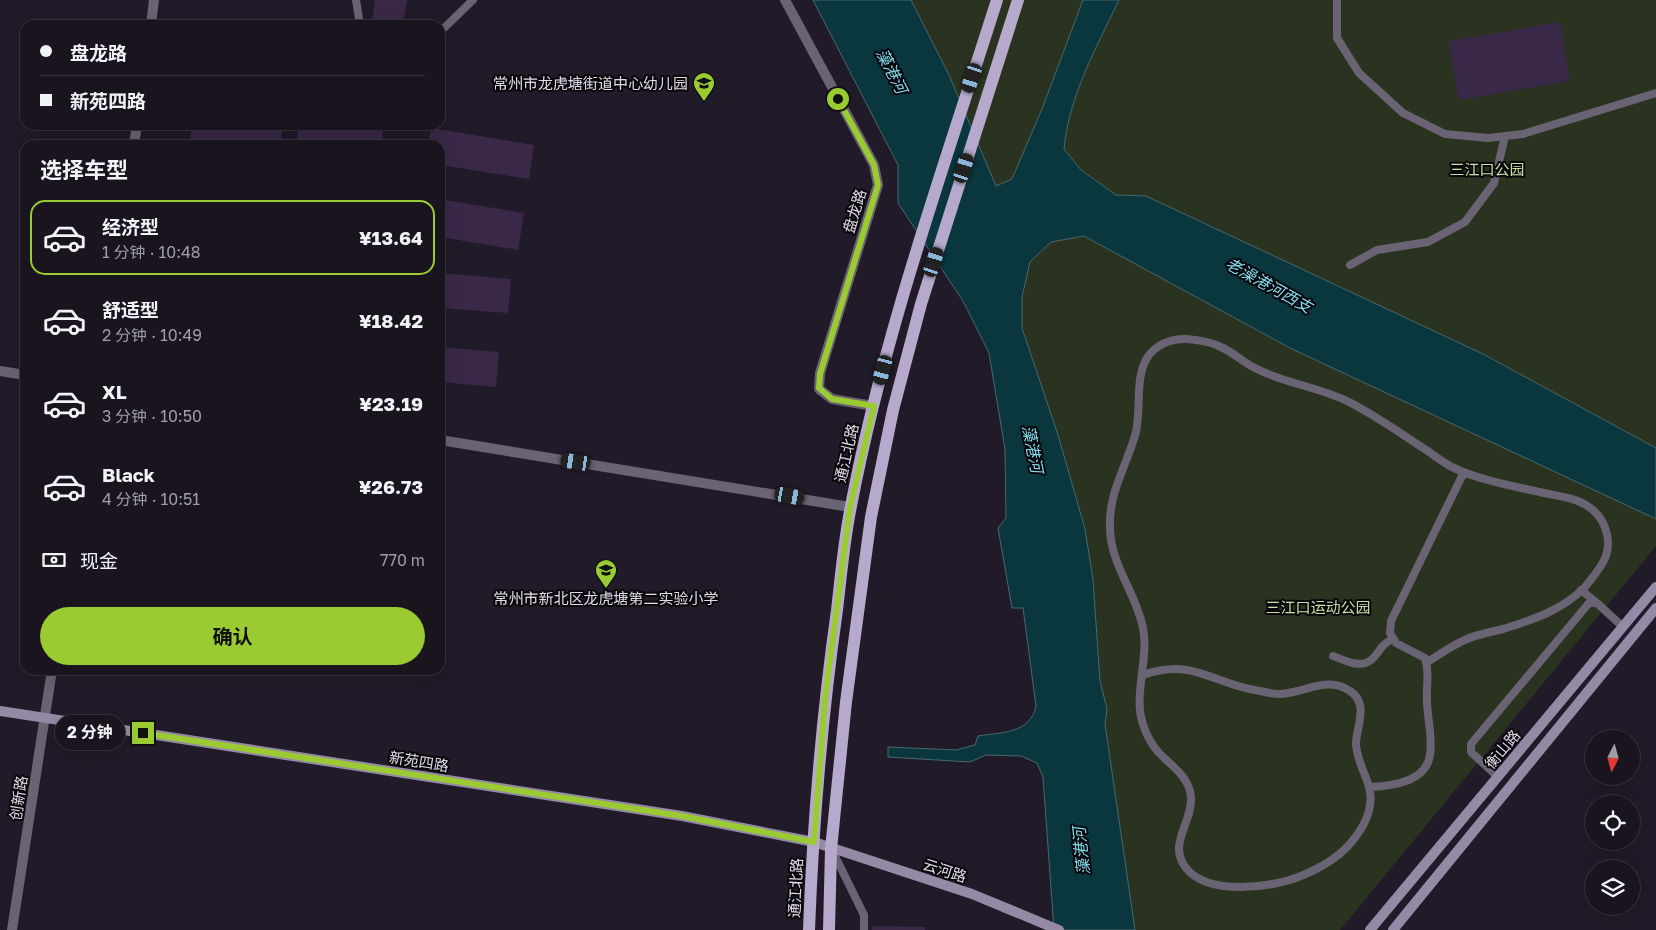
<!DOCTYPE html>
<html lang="zh">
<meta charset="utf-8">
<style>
:root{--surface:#19141e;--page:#221d27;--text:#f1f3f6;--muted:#9f9ea4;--line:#37333c;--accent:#9bcb33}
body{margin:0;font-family:"Golos Text","Noto Sans SC",sans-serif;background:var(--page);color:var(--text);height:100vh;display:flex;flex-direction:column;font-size:19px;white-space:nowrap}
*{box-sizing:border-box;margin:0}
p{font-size:16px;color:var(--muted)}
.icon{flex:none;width:28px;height:28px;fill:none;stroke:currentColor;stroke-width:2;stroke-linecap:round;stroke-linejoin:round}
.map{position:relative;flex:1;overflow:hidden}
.panel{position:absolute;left:20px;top:140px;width:425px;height:535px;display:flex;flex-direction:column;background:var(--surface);border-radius:15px;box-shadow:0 5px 20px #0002,0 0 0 1px var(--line)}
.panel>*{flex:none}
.banner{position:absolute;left:20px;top:20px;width:425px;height:110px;border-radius:15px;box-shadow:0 5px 20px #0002,0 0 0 1px var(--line);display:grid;align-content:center;height:110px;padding:0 20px;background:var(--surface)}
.needle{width:32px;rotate:186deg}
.fabs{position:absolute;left:1585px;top:730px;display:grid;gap:10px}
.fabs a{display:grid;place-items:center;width:55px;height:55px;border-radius:50%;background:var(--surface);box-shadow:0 5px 20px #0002,0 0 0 1px var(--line);font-size:25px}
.end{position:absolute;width:22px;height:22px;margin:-11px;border:6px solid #9bcb33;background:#111;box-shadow:0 0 0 2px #111}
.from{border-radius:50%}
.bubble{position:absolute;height:35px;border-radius:18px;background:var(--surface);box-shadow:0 5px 20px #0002,0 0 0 1px var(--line);font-size:16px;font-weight:700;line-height:35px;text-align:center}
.car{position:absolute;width:15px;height:30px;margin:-15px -8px;border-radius:6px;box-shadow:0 0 4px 1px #0007;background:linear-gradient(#222 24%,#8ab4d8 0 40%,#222 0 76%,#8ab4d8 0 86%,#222 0)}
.banner b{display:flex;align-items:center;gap:18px;height:48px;font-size:19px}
.banner b+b{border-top:1px solid var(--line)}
.banner i{width:12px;height:12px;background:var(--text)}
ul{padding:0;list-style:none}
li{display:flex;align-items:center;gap:15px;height:75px;margin:0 10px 8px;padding:0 10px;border:2px solid transparent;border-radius:15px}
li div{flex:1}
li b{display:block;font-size:19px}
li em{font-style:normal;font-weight:700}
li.current{border-color:var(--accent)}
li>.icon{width:45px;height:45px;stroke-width:1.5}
h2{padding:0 20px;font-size:22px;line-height:60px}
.pay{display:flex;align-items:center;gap:12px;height:55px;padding:0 20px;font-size:19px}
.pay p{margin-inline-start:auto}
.cta{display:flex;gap:10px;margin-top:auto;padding:10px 20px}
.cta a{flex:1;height:58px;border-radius:30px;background:var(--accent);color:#111;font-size:20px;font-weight:700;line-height:58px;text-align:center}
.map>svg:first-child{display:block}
.green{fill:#2a331f}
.water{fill:#09373d;stroke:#4a686f}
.building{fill:#392848}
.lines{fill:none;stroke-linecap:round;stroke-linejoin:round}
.lane{stroke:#696373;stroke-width:8}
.street{stroke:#696373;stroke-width:10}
.secondary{stroke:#948aa5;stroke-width:10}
.primary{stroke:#b6a9cc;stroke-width:12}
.route{stroke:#9bcb33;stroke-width:6}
.labels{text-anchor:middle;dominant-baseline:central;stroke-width:4;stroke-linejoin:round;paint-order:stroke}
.poi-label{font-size:15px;fill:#e0dbe5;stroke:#09060c;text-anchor:end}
.park-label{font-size:15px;fill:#c5e2a2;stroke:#09060c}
.street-label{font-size:15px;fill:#e0dbe5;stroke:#09060c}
.water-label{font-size:16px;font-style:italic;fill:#82deec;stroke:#09060c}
</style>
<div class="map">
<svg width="1656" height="930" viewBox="0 0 1656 930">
<rect width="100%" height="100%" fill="#211a28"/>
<path class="green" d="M911 0H1083L1042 109 1012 179 996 186 949 75Z
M1119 0H1656V448L1483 354 1146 196 1116 195 1081 170 1064 149C1069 96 1096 48 1119 0Z
M1084 236 1290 348 1656 519V546L1340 930H1135L1105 724 1100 681 1093 580 1085 529 1058 435 1022 328V297L1030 262 1051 242Z"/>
<path class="water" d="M813 0H911L949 75 996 186 1012 179 1042 109 1083 0H1119C1096 48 1069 96 1064 149L1081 170 1116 195 1146 196 1483 354 1656 448V519L1290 348 1084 236 1051 242 1030 262 1022 297V328L1058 435 1085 529 1093 580 1100 681 1107 709 1105 724 1135 930H1054L1043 777 1037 763 1021 756 986 755 970 762 888 757V747L956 750 975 745 978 736C1002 732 1030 734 1036 706L1023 608H1012L998 528 1006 518 1005 449 989 353 963 301 898 203V165Z"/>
<path class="building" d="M375 0H407L403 25 372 21Z
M1560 22 1570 81 1459 100 1448 41Z
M193 125H283L280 145H228L190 139Z
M299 125H360L383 129 381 145H296Z
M431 128 534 145 529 179 440 165V145H428Z
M440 199 524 213 518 250 440 237Z
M440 273 511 279 508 313 440 308Z
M440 347 499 352 496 387 440 382Z
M872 926 925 927V930H872Z"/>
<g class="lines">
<path class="lane" d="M356 0 360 25
M1337 0V38L1359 73 1403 113 1445 134 1488 138 1523 134 1656 93
M440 32 473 0
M1350 265 1377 250 1428 242 1465 222 1494 183 1505 136
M1581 590 1597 603
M1333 656C1344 660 1360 669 1371 660 1381 652 1378 646 1393 639
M1143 675C1193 657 1212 684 1260 691 1266 692 1272 694 1278 694 1304 694 1326 675 1350 691 1369 703 1357 725 1356 743 1356 765 1374 783 1370 805 1368 820 1358 835 1348 846 1336 859 1318 869 1301 876 1272 888 1208 896 1186 868 1167 844 1193 822 1191 797 1189 777 1173 767 1159 753 1151 744 1145 732 1142 721 1134 693 1149 658 1143 628 1137 597 1116 571 1111 540 1105 495 1125 472 1136 432 1141 410 1135 377 1147 358 1156 344 1172 338 1187 339 1199 340 1213 342 1223 348 1234 353 1244 363 1255 368 1285 384 1321 387 1351 403 1376 416 1399 432 1423 448 1433 454 1443 463 1454 468 1479 480 1517 487 1544 493 1559 496 1576 498 1589 507 1604 517 1612 538 1606 556 1602 567 1592 578 1585 587 1563 610 1532 620 1503 629 1491 632 1478 634 1467 639 1452 645 1439 655 1426 663
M1498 777 1471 752V744L1589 603H1597L1623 627
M1370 787C1392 786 1426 782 1430 755 1433 737 1427 718 1427 700 1426 684 1430 675 1425 658L1396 643 1390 633 1391 621 1463 474
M833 852 864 915V930"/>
<path class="street" d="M785 0 874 165 878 185 820 373 819 389 832 399 873 406
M151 25 154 0
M134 145 137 125
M0 371 25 375
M440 440 850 507
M12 930 52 670"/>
<path class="secondary" d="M0 711 682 816 814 842 972 894 1059 930
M1370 930 1656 587
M1393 930 1656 608"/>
<path class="primary" d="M809 930C813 823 822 716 837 610 841 576 844 540 851 506 884 333 944 167 997 0
M829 930 831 849 846 702 871 517 893 410 921 304 1018 0"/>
</g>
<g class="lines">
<path class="route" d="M143 733 682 816 814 842 825 698 850 507 874 406 832 399 819 388 820 374 878 185 874 165 838 99"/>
</g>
<defs>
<g id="school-pin" transform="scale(1.125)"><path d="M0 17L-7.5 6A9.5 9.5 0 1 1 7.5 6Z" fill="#9bcb33" stroke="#09060c"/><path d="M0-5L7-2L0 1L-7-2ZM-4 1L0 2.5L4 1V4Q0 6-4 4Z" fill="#111"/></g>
</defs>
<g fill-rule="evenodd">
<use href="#school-pin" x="704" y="83"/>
<use href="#school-pin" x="606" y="570"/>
</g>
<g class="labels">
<g class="poi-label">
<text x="688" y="83">常州市龙虎塘街道中心幼儿园</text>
<text x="606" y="598" text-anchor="middle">常州市新北区龙虎塘第二实验小学</text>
</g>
<g class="park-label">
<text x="1487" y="169">三江口公园</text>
<text x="1318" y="607">三江口运动公园</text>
</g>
<g class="street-label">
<text transform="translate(854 211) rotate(-73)">盘龙路</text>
<text transform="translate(846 453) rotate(-77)">通江北路</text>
<text transform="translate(1502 749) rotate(-50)">衡山路</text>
<text transform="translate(419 761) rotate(9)">新苑四路</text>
<text transform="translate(18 798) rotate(-81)">创新路</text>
<text transform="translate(945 870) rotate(18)">云河路</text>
<text transform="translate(795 888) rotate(-87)">通江北路</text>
</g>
<g class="water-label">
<text transform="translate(892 71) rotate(63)">藻港河</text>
<text transform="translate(1269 285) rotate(29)">老澡港河西支</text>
<text transform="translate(1033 449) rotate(79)">藻港河</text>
<text transform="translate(1081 851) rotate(-96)">藻港河</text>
</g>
</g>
</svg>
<div class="fabs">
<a><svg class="needle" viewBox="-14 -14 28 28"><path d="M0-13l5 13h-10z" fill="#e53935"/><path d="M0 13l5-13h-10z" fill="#9f9ea4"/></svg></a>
<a><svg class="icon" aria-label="locate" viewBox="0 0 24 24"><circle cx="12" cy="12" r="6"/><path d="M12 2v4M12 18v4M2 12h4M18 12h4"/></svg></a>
<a><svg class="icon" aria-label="layers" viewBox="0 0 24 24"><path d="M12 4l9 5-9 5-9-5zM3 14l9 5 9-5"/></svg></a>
</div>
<i class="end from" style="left:838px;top:99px"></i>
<i class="end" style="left:143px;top:733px"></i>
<div class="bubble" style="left:55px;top:715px;width:70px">2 分钟</div>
<i class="car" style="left:972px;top:78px;rotate:198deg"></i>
<i class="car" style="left:964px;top:168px;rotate:18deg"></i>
<i class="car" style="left:934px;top:262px;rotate:18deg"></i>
<i class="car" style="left:883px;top:370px;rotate:195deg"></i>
<i class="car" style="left:576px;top:462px;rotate:279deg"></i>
<i class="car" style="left:790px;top:496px;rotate:100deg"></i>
<div class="banner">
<b><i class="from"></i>盘龙路</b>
<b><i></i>新苑四路</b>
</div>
<section class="panel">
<h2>选择车型</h2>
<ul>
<li class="current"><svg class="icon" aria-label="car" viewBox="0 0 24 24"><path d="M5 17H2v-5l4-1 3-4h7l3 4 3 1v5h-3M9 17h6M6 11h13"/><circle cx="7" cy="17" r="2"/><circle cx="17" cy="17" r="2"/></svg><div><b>经济型</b><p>1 分钟 · 10:48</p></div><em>¥13.64</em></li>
<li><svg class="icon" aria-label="car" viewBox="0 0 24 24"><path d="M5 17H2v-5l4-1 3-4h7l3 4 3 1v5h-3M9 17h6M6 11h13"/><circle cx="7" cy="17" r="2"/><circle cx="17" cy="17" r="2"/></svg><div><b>舒适型</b><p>2 分钟 · 10:49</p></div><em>¥18.42</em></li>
<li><svg class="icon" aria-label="car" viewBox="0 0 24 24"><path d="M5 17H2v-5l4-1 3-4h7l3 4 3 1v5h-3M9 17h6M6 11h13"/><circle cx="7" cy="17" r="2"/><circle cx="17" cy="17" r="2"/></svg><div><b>XL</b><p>3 分钟 · 10:50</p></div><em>¥23.19</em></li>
<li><svg class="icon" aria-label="car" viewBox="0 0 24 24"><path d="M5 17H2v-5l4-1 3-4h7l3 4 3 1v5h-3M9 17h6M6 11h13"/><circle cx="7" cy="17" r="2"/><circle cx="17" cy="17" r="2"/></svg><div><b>Black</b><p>4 分钟 · 10:51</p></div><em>¥26.73</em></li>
</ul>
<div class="pay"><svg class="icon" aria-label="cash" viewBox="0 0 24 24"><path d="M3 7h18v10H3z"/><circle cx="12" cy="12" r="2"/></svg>现金<p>770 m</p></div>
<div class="cta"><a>确认</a></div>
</section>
</div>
